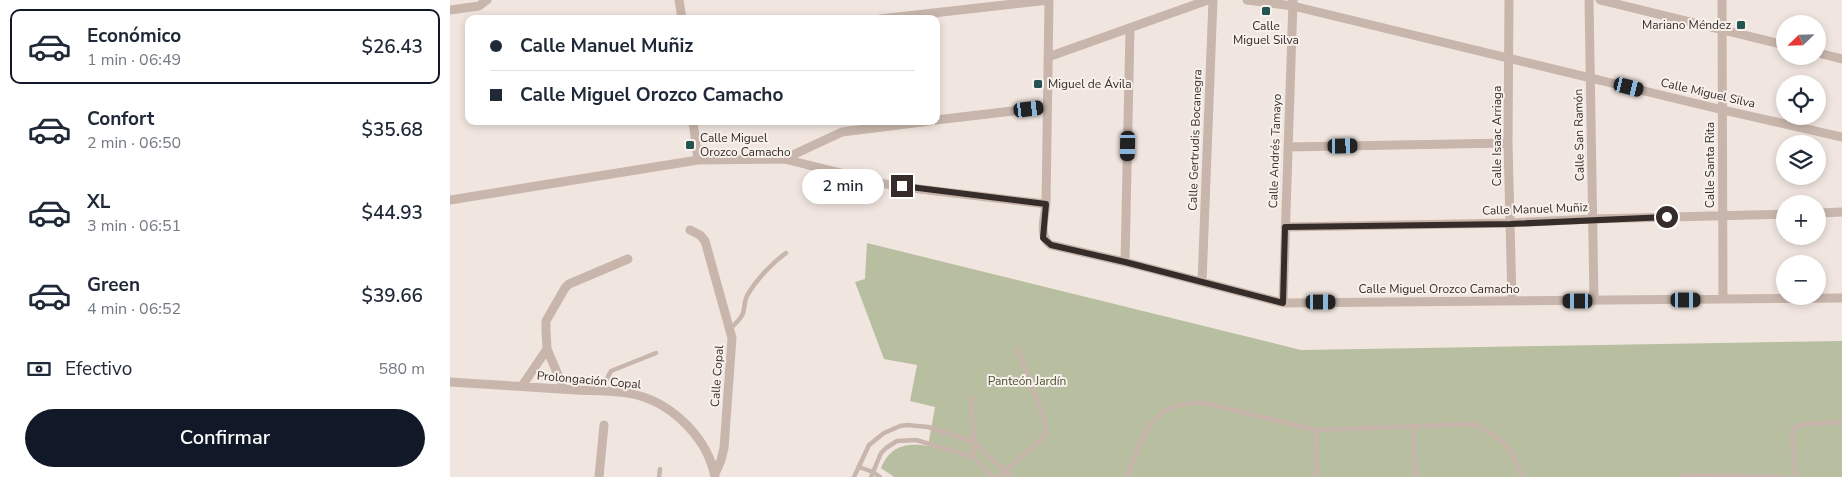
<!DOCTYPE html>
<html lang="es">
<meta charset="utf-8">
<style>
:root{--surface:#fff;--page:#f2f2f3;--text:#1f2937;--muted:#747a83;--line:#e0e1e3;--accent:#111827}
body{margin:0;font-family:"Nunito Sans",sans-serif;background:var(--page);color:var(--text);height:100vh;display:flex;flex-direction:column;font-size:19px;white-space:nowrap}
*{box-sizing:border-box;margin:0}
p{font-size:16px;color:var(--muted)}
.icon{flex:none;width:28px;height:28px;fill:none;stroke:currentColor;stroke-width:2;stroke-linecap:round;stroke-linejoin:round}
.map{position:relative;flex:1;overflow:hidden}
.details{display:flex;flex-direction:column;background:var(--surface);width:450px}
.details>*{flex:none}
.top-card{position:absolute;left:15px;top:15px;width:475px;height:110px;border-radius:10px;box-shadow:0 2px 8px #0003;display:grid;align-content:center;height:110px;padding:0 25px;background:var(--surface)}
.needle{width:32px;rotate:247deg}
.fabs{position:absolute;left:1326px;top:15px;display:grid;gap:10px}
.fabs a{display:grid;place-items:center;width:50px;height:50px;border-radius:50%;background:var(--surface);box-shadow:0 2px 8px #0003;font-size:25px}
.end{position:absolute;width:22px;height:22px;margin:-11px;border:6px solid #362d2a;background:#fff;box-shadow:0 0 0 2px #fff}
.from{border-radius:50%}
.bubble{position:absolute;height:35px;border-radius:18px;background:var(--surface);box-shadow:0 2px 8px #0003;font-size:16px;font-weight:600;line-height:35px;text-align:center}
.car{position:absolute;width:15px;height:30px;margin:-15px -8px;border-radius:6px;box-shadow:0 0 4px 1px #0007;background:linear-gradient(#222 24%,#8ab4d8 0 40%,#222 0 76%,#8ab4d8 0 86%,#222 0)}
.top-card b{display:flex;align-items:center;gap:18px;height:48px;font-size:19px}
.top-card b+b{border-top:1px solid var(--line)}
.top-card i{width:12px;height:12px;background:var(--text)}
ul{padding:9px 0 0;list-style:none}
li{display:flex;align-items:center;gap:15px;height:75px;margin:0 10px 8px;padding:0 15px;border:2px solid transparent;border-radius:10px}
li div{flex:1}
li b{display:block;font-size:19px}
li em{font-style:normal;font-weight:600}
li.on{border-color:var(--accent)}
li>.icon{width:45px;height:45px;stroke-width:1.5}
.pay{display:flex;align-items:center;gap:12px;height:55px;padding:0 25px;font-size:19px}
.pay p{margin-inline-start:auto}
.action{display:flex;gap:10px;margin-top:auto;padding:10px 25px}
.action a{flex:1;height:58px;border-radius:30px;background:var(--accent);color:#fff;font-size:20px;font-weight:600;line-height:58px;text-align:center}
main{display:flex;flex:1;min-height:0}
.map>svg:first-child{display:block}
.green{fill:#b8bea0}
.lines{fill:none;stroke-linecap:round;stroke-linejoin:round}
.service{stroke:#c8b6ac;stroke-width:4.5}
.minor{stroke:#c8b6ac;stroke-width:9}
.route{stroke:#362d2a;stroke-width:6}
.poi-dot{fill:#245452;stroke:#f8f1eb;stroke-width:2}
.labels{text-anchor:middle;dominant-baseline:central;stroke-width:4;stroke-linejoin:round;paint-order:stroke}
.poi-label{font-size:12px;fill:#362d2a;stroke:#f8f1eb;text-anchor:start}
.street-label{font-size:12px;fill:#362d2a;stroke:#f8f1eb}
.park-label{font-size:12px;fill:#4a5230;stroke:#f8f1eb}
</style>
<main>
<section class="details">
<ul>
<li class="on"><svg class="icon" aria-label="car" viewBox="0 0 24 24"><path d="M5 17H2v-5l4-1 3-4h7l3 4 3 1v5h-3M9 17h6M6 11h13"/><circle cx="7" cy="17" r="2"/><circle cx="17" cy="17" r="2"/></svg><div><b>Económico</b><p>1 min · 06:49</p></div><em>$26.43</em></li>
<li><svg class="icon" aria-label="car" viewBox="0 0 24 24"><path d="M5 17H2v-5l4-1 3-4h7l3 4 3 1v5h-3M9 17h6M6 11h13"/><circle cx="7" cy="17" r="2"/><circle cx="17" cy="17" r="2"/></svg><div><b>Confort</b><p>2 min · 06:50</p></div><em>$35.68</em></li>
<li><svg class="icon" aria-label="car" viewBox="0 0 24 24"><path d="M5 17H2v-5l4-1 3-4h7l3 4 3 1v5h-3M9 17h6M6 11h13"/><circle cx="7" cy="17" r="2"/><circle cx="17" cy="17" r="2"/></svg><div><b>XL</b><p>3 min · 06:51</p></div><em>$44.93</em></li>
<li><svg class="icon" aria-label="car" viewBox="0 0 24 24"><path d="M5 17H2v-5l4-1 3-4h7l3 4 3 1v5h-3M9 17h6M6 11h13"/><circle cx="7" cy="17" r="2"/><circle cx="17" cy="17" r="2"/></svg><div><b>Green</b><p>4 min · 06:52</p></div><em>$39.66</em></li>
</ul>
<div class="pay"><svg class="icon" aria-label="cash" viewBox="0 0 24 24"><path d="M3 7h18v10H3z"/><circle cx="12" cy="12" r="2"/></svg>Efectivo<p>580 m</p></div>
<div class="action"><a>Confirmar</a></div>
</section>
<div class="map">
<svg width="1392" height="477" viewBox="0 0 1392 477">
<rect width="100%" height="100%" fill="#f1e6df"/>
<path class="green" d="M417 243 851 350 1392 341V477H444L431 468C440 446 456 442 478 446L485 407 460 401 467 365 434 359 405 282 415 279Z"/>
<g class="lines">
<path class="service" d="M281 328C285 324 291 319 293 313 295 307 294 300 298 294 307 279 322 263 336 253
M151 390 161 371 206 353
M521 397 524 442 523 457
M964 427 965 477
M866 430 1024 424C1054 439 1061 446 1072 477
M409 467 423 472 430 477
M209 477 210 469
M404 477 419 445 434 433 450 426 457 425 478 427 524 442 561 477
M421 477 431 453 436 448 447 441 466 440 523 457 543 477
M548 477 593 438 596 430 594 419 568 349
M676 477C695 435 698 401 754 403L866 430 867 477
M1229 477 1234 475 1337 477
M1346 477 1342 433 1344 428 1348 425 1392 422"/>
<path class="minor" d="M229 0 232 19
M599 0 596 204C595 216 588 238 601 245L675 262 833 303 1392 298
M797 0 843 6 1273 110 1392 137
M1059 0 1058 143 1062 301
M1139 0 1144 301
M1150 0 1335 45
M1272 0 1273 299
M0 10 29 6 37 0
M430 19 599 0
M1368 53 1392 59
M598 57 758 0
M486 120 597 107
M243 121 248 160
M838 147 1058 143
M334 159 392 132 480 121
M0 200 248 160 334 159 444 186 596 204
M1368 213 1392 212
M835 227 1060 223 1143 219 1335 214
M240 230 250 235 255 241 282 338 274 448 271 460 265 474
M675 262 680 29
M752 282 763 0
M833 303 843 1
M0 382C42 385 84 387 126 390 146 391 168 390 187 395 224 405 258 439 265 477
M72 386 97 349
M114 389 97 349 96 330V321L115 288 119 284 178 259
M149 477 154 425"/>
</g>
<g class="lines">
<path class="route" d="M452 186 596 204 593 238 601 245 675 262 833 303 835 227 1060 224 1217 217"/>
</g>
<g class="poi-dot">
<rect x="811" y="6" width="10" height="10" rx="2.5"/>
<rect x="1286" y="20" width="10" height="10" rx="2.5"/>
<rect x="583" y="79" width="10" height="10" rx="2.5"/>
<rect x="235" y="140" width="10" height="10" rx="2.5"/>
</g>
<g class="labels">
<g class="poi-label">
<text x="1281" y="25" text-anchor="end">Mariano Méndez</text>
<text x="816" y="26" text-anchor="middle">Calle<tspan x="816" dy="14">Miguel Silva</tspan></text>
<text x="598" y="84">Miguel de Ávila</text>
<text x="250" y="138">Calle Miguel<tspan x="250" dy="14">Orozco Camacho</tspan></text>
</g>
<g class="street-label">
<text transform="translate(1258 93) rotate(13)">Calle Miguel Silva</text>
<text transform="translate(1129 135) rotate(-91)">Calle San Ramón</text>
<text transform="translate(1047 136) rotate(-90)">Calle Isaac Arriaga</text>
<text transform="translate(745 140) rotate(-88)">Calle Gertrudis Bocanegra</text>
<text transform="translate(825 151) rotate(-88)">Calle Andrés Tamayo</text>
<text transform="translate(1260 165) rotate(-90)">Calle Santa Rita</text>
<text transform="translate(1085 209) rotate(-2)">Calle Manuel Muñiz</text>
<text x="989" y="289">Calle Miguel Orozco Camacho</text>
<text transform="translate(267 376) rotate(-86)">Calle Copal</text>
<text transform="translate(139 380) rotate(5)">Prolongación Copal</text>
</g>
<g class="park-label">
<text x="577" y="381">Panteón Jardín</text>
</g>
</g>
</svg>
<div class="fabs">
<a><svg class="needle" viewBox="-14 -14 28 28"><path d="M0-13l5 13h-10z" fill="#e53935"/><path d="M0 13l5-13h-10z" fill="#747a83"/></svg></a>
<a><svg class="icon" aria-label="locate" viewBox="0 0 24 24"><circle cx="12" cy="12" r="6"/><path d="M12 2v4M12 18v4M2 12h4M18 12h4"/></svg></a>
<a><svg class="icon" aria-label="layers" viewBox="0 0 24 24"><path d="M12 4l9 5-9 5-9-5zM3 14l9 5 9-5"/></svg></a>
<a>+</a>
<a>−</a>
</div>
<i class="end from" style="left:1217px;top:217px"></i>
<i class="end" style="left:452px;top:186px"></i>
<div class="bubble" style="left:352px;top:169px;width:82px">2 min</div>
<i class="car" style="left:1179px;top:87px;rotate:104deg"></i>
<i class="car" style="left:579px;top:109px;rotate:83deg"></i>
<i class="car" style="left:678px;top:146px;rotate:181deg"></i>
<i class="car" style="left:893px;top:146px;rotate:89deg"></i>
<i class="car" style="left:1236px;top:300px;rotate:90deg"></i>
<i class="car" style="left:1128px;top:301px;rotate:270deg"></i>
<i class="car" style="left:871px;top:302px;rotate:90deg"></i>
<div class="top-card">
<b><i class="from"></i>Calle Manuel Muñiz</b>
<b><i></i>Calle Miguel Orozco Camacho</b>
</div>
</div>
</main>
